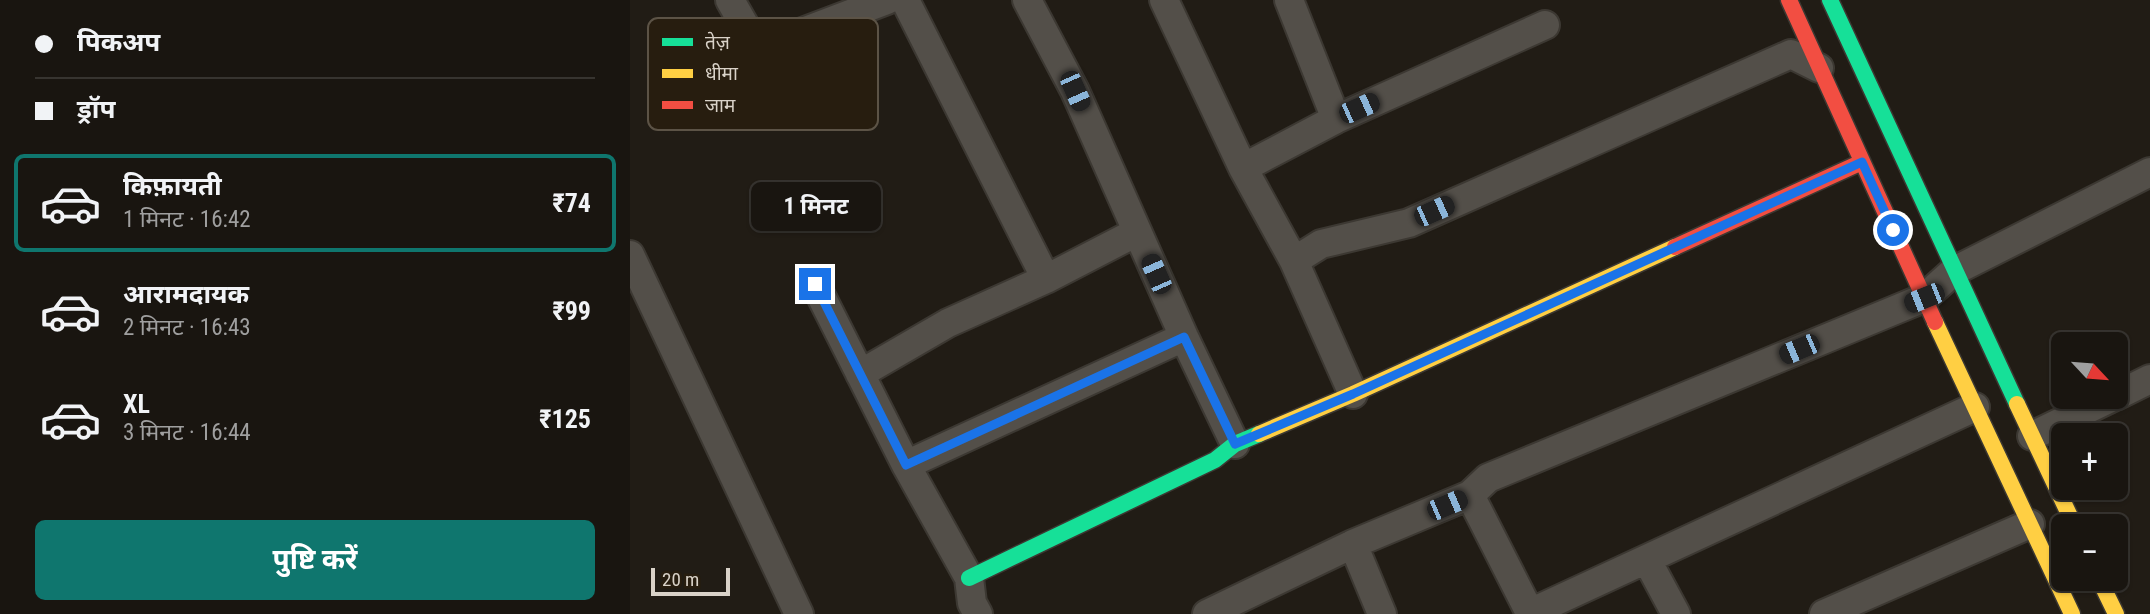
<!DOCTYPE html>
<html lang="hi">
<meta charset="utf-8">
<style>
:root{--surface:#191510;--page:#26221e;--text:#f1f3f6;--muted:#9f9f9f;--line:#373430;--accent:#0f766e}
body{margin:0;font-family:"Roboto Condensed","Noto Sans Devanagari",sans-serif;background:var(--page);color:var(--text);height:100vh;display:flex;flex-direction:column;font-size:26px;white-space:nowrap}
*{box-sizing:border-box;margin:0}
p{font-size:23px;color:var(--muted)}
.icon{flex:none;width:38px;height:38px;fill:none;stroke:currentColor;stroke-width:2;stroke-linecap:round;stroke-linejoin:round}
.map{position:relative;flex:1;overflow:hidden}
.sheet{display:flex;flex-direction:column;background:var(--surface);width:630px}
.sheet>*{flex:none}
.hud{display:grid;align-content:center;height:154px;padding:0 35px;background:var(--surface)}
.needle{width:46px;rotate:116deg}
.tools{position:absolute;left:1421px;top:332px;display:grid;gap:14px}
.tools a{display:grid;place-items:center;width:77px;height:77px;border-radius:10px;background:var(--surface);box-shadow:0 2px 5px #0004,0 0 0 2px var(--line);font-size:35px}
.scale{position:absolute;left:21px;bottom:18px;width:79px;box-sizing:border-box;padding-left:7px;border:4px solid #d9d2c8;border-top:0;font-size:19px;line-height:24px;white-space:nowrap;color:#d9d2c8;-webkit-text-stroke:5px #271d0f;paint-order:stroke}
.end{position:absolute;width:32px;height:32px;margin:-16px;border:9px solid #1a73e8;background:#fff;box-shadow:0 0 0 4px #fff}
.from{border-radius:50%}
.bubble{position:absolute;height:49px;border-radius:10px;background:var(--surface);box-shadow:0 2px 5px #0004,0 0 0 2px var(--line);font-size:23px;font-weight:700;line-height:49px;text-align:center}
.car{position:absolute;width:21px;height:42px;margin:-21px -10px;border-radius:9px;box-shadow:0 0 5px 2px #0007;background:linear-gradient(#222 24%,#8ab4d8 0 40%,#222 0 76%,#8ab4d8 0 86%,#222 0)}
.hud b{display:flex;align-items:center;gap:24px;height:66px;font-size:26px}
.hud b+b{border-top:2px solid var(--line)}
.hud i{width:18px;height:18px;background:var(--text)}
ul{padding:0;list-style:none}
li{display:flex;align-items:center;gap:21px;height:98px;margin:0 14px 10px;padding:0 21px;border:4px solid transparent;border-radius:10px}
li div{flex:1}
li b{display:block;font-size:26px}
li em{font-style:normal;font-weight:700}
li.on{border-color:var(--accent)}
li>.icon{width:63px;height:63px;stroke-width:1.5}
.cta{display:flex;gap:14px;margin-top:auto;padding:14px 35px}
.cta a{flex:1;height:80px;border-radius:10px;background:var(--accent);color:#fff;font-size:28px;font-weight:700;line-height:80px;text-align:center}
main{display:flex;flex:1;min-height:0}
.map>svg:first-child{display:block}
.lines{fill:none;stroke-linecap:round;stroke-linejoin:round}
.street-casing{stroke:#3c3832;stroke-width:32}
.fast-casing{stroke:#3c3832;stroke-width:19}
.slow-casing{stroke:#3c3832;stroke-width:19}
.jam-casing{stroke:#3c3832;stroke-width:19}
.street{stroke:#534f49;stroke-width:28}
.fast{stroke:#16e098;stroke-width:16}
.slow{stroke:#ffcf43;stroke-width:16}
.jam{stroke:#f24e42;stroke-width:16}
.route{stroke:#1a73e8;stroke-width:9}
.key{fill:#271d0f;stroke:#5c5346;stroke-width:2}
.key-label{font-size:19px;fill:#d9d2c8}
</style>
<main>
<section class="sheet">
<div class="hud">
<b><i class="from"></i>पिकअप</b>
<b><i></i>ड्रॉप</b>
</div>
<ul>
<li class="on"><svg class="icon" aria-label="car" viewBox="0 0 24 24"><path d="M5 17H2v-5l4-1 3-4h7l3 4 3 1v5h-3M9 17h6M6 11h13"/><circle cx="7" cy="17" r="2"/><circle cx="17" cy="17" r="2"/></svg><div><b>किफ़ायती</b><p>1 मिनट · 16:42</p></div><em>₹74</em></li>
<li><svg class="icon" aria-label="car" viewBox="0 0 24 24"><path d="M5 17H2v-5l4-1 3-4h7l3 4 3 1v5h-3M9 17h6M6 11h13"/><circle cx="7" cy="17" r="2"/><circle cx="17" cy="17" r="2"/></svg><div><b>आरामदायक</b><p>2 मिनट · 16:43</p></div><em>₹99</em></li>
<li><svg class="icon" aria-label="car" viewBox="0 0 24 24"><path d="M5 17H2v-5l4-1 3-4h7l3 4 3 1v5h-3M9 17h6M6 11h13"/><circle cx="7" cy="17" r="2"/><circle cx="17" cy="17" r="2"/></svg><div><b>XL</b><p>3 मिनट · 16:44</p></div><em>₹125</em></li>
</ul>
<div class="cta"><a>पुष्टि करें</a></div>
</section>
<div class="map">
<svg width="1520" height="614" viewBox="0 0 1520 614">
<rect width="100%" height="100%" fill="#211c15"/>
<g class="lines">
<g class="street-casing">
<path id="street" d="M100 0 128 49 257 0
M275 0 416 279
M397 0 445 91 554 337 605 444
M534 0 613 168 664 261 723 394
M659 0 706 119
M613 168 706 119 915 25
M0 255 169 614
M664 261 691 244 779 223 1161 54 1189 68
M185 284 276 465 339 578 342 603 348 614
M230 374 318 323 416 279 507 232
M1486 396 1520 379
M1402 436 1483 397
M276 465 554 337
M840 495 900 613 1345 407
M1017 560 1046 614
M577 614 723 544
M752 614 723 544 840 495 858 478 1294 298 1324 271 1520 172
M1194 614 1400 524"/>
</g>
<g class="fast-casing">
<path id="fast" d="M1200 0 1387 404
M339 578 585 460 605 444 629 434"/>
</g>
<g class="slow-casing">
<path id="slow" d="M1305 322 1442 614
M1387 404 1445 527
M629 434 723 394 1045 247
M1469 579 1486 614"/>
</g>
<g class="jam-casing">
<path id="jam" d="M1159 0 1305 322
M1045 247 1232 162"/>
</g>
<use href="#street" class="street"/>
<use href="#fast" class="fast"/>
<use href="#slow" class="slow"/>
<use href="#jam" class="jam"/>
</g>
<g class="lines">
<path class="route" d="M185 284 276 465 554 337 605 444 723 394 1232 162 1263 230"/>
</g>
<rect x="18" y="18" width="230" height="112" rx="10" class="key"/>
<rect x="32" y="38" width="31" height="8" fill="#16e098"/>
<rect x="32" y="69" width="31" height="9" fill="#ffcf43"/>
<rect x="32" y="101" width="31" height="8" fill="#f24e42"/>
<g class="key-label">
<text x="75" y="49">तेज़</text>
<text x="75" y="80">धीमा</text>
<text x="75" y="112">जाम</text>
</g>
</svg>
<div class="tools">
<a><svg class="needle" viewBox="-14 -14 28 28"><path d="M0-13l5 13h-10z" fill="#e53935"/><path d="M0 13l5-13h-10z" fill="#9f9f9f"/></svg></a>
<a>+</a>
<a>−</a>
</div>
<div class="scale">20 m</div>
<i class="end from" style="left:1263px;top:230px"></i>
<i class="end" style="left:185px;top:284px"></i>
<div class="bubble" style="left:121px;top:182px;width:130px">1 मिनट</div>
<i class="car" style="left:445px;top:91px;rotate:156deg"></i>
<i class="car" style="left:729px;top:108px;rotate:66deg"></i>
<i class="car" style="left:804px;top:211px;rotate:66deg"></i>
<i class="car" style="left:526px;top:274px;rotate:336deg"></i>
<i class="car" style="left:1294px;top:298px;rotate:248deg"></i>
<i class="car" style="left:1169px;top:349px;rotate:247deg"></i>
<i class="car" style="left:817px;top:505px;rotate:67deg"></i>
</div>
</main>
